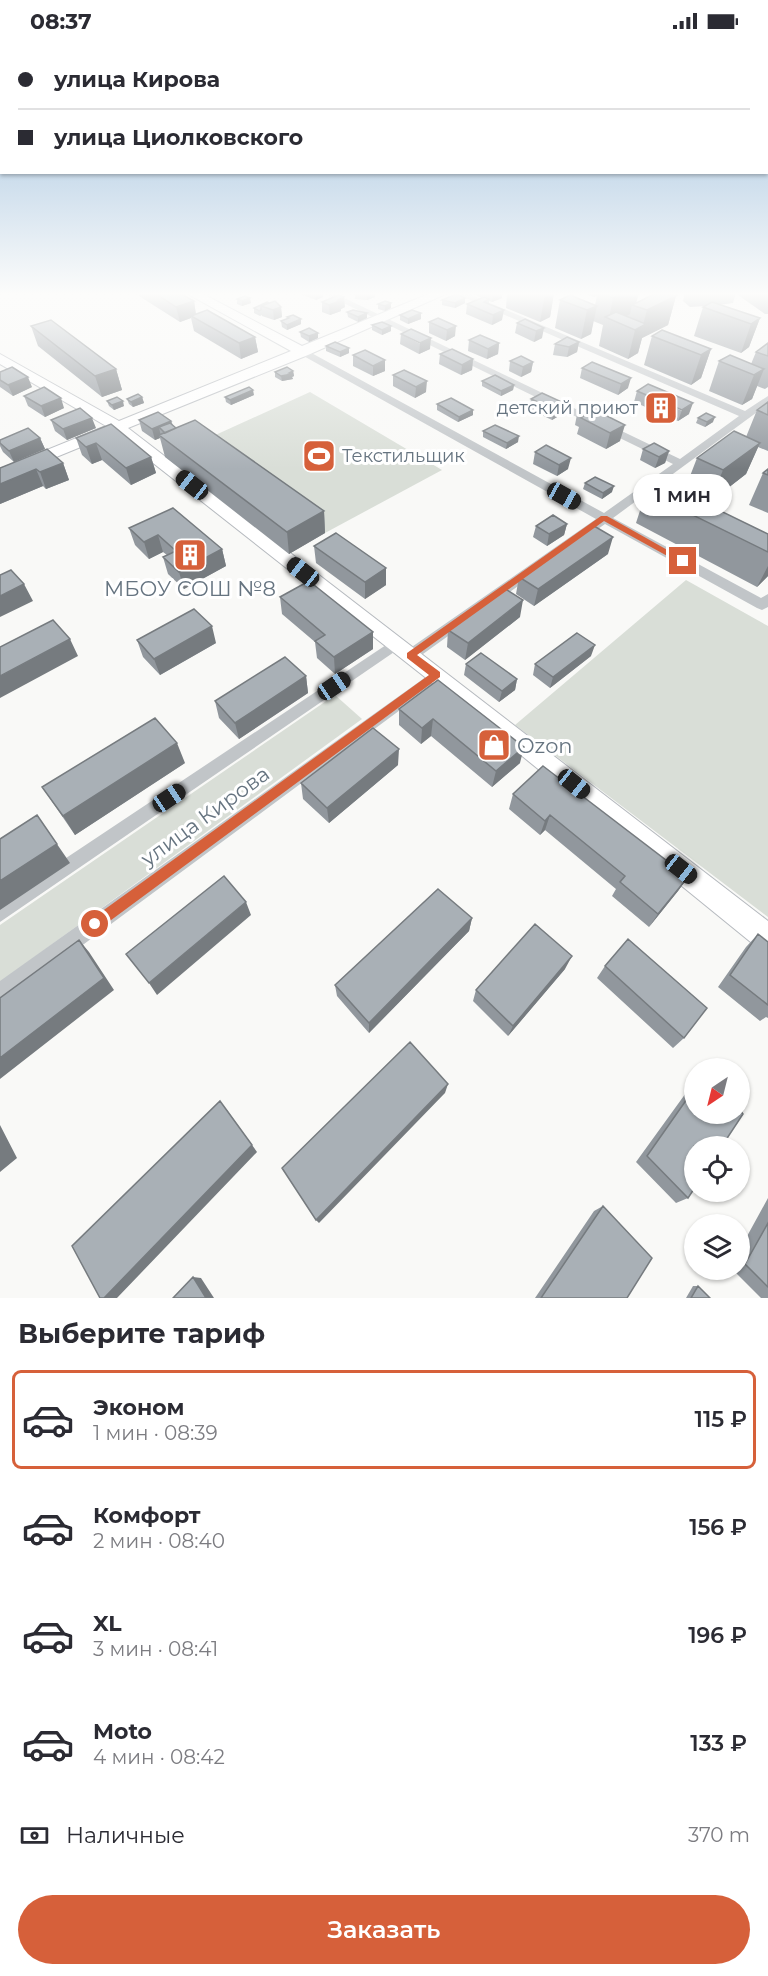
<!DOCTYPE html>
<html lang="ru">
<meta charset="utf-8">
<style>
:root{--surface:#fff;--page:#f2f2f3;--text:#2b2b33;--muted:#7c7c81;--line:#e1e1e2;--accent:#d6603a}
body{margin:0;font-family:Montserrat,sans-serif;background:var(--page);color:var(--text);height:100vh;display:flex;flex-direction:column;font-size:22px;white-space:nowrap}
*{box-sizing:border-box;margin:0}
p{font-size:20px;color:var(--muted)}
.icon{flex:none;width:33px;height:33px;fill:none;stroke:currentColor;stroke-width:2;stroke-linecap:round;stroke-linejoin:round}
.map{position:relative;height:1256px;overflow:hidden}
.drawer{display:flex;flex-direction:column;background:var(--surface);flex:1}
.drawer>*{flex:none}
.hud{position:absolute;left:0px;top:0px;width:768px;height:132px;box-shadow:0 2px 4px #0004;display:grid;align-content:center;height:132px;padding:0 18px;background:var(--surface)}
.needle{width:39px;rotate:215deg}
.controls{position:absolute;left:684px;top:1016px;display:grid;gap:12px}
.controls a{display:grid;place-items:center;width:66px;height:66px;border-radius:50%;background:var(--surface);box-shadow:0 2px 4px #0004;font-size:30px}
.end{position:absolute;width:27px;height:27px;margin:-14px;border:8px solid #d6603a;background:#fff;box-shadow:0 0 0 3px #fff}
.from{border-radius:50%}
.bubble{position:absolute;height:42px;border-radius:21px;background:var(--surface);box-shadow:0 2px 4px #0004;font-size:20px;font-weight:600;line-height:42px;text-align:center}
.car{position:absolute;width:18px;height:36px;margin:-18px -9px;border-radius:8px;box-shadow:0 0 4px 2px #0007;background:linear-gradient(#222 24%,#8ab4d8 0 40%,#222 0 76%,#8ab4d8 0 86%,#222 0)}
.hud b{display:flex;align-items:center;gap:21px;height:57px;font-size:22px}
.hud b+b{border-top:2px solid var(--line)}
.hud i{width:15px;height:15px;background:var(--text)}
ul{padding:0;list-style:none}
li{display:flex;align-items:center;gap:18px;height:99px;margin:0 12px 9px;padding:0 6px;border:3px solid transparent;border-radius:9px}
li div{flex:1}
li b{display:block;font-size:22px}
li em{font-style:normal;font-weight:600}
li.current{border-color:var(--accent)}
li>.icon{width:54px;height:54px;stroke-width:1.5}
h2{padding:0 18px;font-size:27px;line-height:72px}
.pay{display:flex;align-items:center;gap:15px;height:66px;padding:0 18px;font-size:22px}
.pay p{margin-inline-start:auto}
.button{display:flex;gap:12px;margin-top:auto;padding:12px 18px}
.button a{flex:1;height:69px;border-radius:36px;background:var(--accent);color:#fff;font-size:24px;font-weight:600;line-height:69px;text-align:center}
.status{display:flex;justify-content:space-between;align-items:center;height:42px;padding:0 30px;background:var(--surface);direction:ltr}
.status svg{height:16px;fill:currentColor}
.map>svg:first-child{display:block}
.green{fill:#d9ded7}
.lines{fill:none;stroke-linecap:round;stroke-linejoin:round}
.secondary-casing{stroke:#b6babf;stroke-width:2}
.street{fill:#c1c5c8;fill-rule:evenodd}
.secondary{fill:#fff;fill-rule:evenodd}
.wall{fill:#91979d}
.shaded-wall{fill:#767b7f}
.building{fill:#a9b0b6;stroke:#767b7f;stroke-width:1.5}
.route{fill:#d6603a}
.labels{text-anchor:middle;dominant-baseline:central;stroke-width:6;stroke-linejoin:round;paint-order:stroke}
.far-poi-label{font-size:18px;fill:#667480;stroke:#fff;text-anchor:end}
.poi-label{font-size:21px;fill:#667480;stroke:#fff}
.street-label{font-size:21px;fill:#667480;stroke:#fff}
</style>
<div class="status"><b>08:37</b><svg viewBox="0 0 49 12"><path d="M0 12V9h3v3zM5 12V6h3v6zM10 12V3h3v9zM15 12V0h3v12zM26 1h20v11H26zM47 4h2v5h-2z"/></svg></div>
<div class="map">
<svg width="768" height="1256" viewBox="0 0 768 1256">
<rect width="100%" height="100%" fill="#f9f9f7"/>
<path class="green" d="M310 350 442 428 325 491 200 400Z
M686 538 768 584V875L515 683Z
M335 653 362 677 0 940V883Z"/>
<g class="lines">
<g class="secondary-casing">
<path id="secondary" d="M186 251H201L302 304 431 251H448L308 313 128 386 768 879V910L758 906 430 639 115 391 0 438V427L106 384 0 322V312L119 379 291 309Z"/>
</g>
<path class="street" d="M323 251H334L680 417 739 374 454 251H466L745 369 768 354V362L613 476 761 556 768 552V565L762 568 757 566 605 482 416 617H406L404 613 406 609 596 477 300 312V308H306L604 471 673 422Z
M395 597 400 598 402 602 400 606 0 880V860Z
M437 627 442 629 445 633 442 637 7 959 0 962V939Z"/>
<use href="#secondary" class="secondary"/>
</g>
<path class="wall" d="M139 251H180L194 259 196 272 255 295 258 310 241 317 194 289 191 276 180 280 139 254Z
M299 251H323V255L316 258 300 252Z
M357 251H375V255L367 258 355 257V252Z
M470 251H502V256L492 260 489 259V262L502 278 492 283 466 272 467 262 482 256Z
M507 251H554L550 275 540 280 506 266Z
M583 251H639L636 261 676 254 668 283 642 296 638 311 628 317 599 304 603 283 593 279 591 292 581 297 555 286 560 258 595 263 597 254 594 255Z
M685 251H736L733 261 719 263 760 276 749 305 741 311 694 294 703 265 706 264 690 265 683 259Z
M739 251H768V272H765L738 253Z
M465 256V261L455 266 442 263V258Z
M237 257 251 261 242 264 237 262Z
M322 260 345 265 341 267V269L330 273 322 270Z
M269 261 281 265 282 275 274 278 262 274V273L260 274 254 271V266Z
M378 262 391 266 385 269 378 267Z
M347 270 367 276 358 280 348 275Z
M421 271V277L408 282 400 278V273Z
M287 275 301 277V282L287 288 282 285 281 279 287 277Z
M438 276 455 294 446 299 429 291V280Z
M525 277 542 296 534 300 515 291 517 281Z
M372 283 391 289 382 293 372 288Z
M31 284 116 327 122 348 102 355 38 304Z
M300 290 318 291V296L309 300 301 295Z
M401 292 430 307 419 312 400 302Z
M652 294 711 307 701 336 691 343 644 323Z
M469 298 499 301 498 312 487 317 468 309Z
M579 300 577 310 567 315 553 313 555 302Z
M768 301V345L765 347 757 344 752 357 742 363 709 349 719 319 751 322 756 310Z
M326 304 349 306V311L340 315 326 309Z
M440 312 473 317 472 328 461 333 439 322Z
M353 313 385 318V329L373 334 353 324Z
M510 319 533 320 531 330 521 335 509 329Z
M592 320 628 346 618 353 580 336 582 326Z
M293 329 294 334 292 335 293 337 282 339 275 335V330Z
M0 330 32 345 13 354 0 345Z
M393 333 426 350 415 356 393 344Z
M482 339 514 343 513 348 501 354 482 344Z
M637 349 689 372 678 379 634 360Z
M254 353 231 363 226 360 225 355Z
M24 354 64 366 45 375 28 364Z
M142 355 144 361 133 365 129 362 127 357Z
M531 357 564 361 562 372 552 378 529 367Z
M107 359 124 364 114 368 109 364Z
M768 360V409L758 405 746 432 710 460 685 447 697 416 746 395 757 368Z
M437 362 473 373 458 380 437 368Z
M578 367 603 372 620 399 606 407 577 392 579 385 575 383Z
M698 376 713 380 705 385 696 381Z
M51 378 96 386 67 398 55 389Z
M139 378 171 379 173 383 176 386 324 469 325 491 289 512 165 415 160 396 155 398 142 389Z
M483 389 518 400 506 407 483 395Z
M40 396 45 407 14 420 3 410 0 404V398Z
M76 396 151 415 156 431 131 443 102 418 92 422 82 413Z
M643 407 669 409 665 421 655 426 640 418Z
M535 410 568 427 557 434 533 422Z
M63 421 69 438 46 447 43 444 0 462V426Z
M768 427V471L749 463 763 431Z
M585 441 612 450 602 457 583 447Z
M646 450 768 492V534L757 545 636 481Z
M567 482 564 493 547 504 533 495 536 484Z
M129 486 222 507 226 524 184 547 168 532 163 515 167 513 163 510 149 517 135 503Z
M314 504 386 526V543L365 557 316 521Z
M608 512 534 564 516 552 519 535Z
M280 555 373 607 335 632 317 616 315 600 282 572Z
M520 575 465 618 447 605 448 588Z
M137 598 216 601 160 633 143 615Z
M591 614 550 646 533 633 535 622Z
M466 622 517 637 515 648 499 660 464 633Z
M306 634 308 651 239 697 219 676 215 659Z
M438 638 520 721 492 745 431 694 421 702 399 683V667Z
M185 721 75 793 42 745Z
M398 723 329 781 303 757 301 741Z
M513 752 688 835 678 849 649 885 612 854 616 847 545 788 540 793 509 767Z
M472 876 469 889 369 991 337 954 335 943Z
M758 892 768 900V976L766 975 760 979 718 945 746 905Z
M605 924 684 996 673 1006 597 936Z
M565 927 508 994 473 959 476 948Z
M694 1041V1071L688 1156 676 1161 636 1120 691 1044Z
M768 1156V1256H761L732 1227H740V1207Z
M603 1164 627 1256H535L594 1169Z
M693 1244H698L710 1256H686Z"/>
<path class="shaded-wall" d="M320 251H323V255L316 258 315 253Z
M372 251H375V255L367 258V253Z
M493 251H502V256L492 260Z
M546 251H554L550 275 540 280 545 252Z
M623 251H639L635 264 632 263 630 272 616 280 609 277 613 256Z
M676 254 668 283 642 296 638 311 628 317 635 288 643 283 647 268Z
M344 255 345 265 341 267V269L330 273 329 263Z
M250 256 251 261 242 264V259Z
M465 256V261L455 266V261Z
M194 259 196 274H191V276L180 280 176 265Z
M391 261V266L385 269V264Z
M597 264 591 292 581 297 587 268Z
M281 265 282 275 274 278 273 268Z
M504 268 502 278 492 283 493 273Z
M367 271V276L358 280V275Z
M421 271V277L408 282V277Z
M760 276 749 305 741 311 751 282Z
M301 277V282L287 288V283Z
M391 284V289L382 293V288Z
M456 284 455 294 446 299 447 288Z
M544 286 542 296 534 300 536 289Z
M318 291V296L309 300V294Z
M255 295 258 310 241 317 239 301Z
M431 296 430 307 419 312 420 301Z
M579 300 577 310 567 315 569 305Z
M499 301 498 312 487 317 488 307Z
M349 306V311L340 315V310Z
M711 307 701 336 691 343 701 313Z
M473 317 472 328 461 333 462 323Z
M385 318V329L373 334V324Z
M533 320 531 330 521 335 523 325Z
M116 327 122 348 102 355 95 334Z
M764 327 752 357 742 363 754 333Z
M293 329 294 334 292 335 293 337 282 339 281 334Z
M28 335 32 345 13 354 8 343Z
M631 336 628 346 618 353 621 342Z
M427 339 426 350 415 356 416 345Z
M514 343 513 348 501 354V349Z
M253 348 254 353 231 363 230 358Z
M142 355 144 361 133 365 131 360Z
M61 356 64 366 45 375 41 364Z
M123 359 124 364 114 368 112 363Z
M564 361 562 372 552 378 554 367Z
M693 361 689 372 678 379 682 368Z
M473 368V373L458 380 459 375Z
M715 375 713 380 705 385 707 380Z
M92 376 96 386 67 398 63 387Z
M171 379 174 390 159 385 161 395 159 393 160 396 155 398 152 387Z
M625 383 620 399 606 407 610 391Z
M519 394 518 400 506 407 507 401Z
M40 396 45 407 14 420 9 409Z
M96 401 102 418 92 422 86 405Z
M760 401 746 432 710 460 723 428Z
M669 409 665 421 655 426 659 415Z
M151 415 156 431 131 443 126 426Z
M571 416 568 427 557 434 559 423Z
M63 421 69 438 46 447 40 430Z
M36 427 43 444 0 462V442Z
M614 444 612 450 602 457 603 451Z
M324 469 325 491 289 512 287 490Z
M567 482 564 493 547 504 549 492Z
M158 493 163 510 149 517 144 500Z
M613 495 608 512 534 564 538 547Z
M222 507 226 524 184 547 179 530Z
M768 524V534L757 545Z
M386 526V543L365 557V540Z
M24 542 33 559 0 575V554Z
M523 558 520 575 465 618 468 601Z
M212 584 216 601 160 633 154 617Z
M373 590V607L335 632 334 615Z
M70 597 78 614 0 656V634Z
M595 603 591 614 550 646 553 635Z
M306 634 308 651 239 697 235 681Z
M517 637 515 648 499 660 502 649Z
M433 677 431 694 421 702 422 686Z
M177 701 185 721 75 793 63 774Z
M524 705 520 721 492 745 496 729Z
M399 707 398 723 329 781 327 766Z
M37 773 70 821 0 868V839Z
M550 773 545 788 540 793 545 779Z
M688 835 678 849 649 885 658 872Z
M246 860 251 873 157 953 149 941Z
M472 876 469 889 369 991V981Z
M79 898 89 910 114 948 0 1037V1016Z
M572 914 565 927 508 994 513 984Z
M448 1042 445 1051 319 1181 316 1178Z
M227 1068 257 1110 117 1256H104Z
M0 1083 17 1116 0 1130Z
M193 1235 201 1236 214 1256H206Z"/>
<path class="building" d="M155 251H180L194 259 176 265Z
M357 251H372L367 253 355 252Z
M600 251H623L613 256Z
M656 251H667L676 254 647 268 632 263Z
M456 252 465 256 455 261 442 258Z
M338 253 344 255 338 258 340 259 329 263 322 260Z
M570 253 597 264 587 268 560 258Z
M245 254 250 256 242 259 237 257Z
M484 255 489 257 484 260 504 268 493 273 467 262Z
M275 259 281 265 273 268 261 264Z
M385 259 391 261 385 264 378 262Z
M267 260 269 261 261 264V268L259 269 254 266Z
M712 260 760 276 751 282 703 265Z
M207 268 255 295 239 301 191 274Z
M353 268 367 271 358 275 347 270Z
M412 268 421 271 408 277 400 273Z
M616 270 646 282 635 288 605 275Z
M293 273 301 277 287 283 281 279 289 276 287 275Z
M438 276 456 284 447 288 429 280Z
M525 277 544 286 536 289 517 281Z
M51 278 116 327 95 334 31 284Z
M382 280 391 284 382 288 372 283Z
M309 286 318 291 309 294 300 290Z
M411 287 431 296 420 301 401 292Z
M662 288 711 307 701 313 652 294Z
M480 293 499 301 488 307 469 298Z
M567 295 579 300 569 305 555 302Z
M335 300 349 306 340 310 326 304Z
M768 301V314L756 310Z
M452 307 473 317 462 323 440 312Z
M365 308 385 318 373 324 353 313Z
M730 313 764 327 754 333 719 319Z
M521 314 533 320 523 325 510 319Z
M592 320 631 336 621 342 582 326Z
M12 325 28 335 8 343 0 338V330Z
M287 325 293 329 289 331 292 332 281 334 275 330Z
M404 328 427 339 416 345 393 333Z
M495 333 514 343 501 349 482 339Z
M648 342 693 361 682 368 637 349Z
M44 345 61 356 41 364 24 354Z
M249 345 253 348 230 358 225 355Z
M542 351 564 361 554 367 531 357Z
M138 352 142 355 131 360 127 357Z
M117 355 123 359 112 363 107 359Z
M451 356 473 368 459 375 437 362Z
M768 360V373L757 368Z
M589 361 604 368 599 370 625 383 610 391 581 376 588 371 578 367Z
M80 366 92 376 63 387 51 378Z
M158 370 171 379 152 387 139 378Z
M706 371 715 375 707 380 698 376Z
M195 378 324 469 287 490 159 393Z
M170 381 176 386 165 391 159 385Z
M111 382 151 415 126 426 96 401 86 405 76 396Z
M495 383 519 394 507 401 483 389Z
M28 386 40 396 9 409 0 401V398Z
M734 389 760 401 723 428 697 416Z
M654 401 669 409 659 415 643 407Z
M546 403 571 416 559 423 535 410Z
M47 407 63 421 40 430 36 427 0 442V426Z
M768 427V433L763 431Z
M595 435 614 444 603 451 585 441Z
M659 439 768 492V510L646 450Z
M173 466 222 507 179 530 163 515 176 509 158 493 144 500 129 486Z
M553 473 567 482 549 492 536 484Z
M594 484 613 495 538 547 519 535Z
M336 491 386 526 365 540 314 504Z
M11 528 24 542 0 554V533Z
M309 539 373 590 334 615 315 599 325 593 280 555Z
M504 546 523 558 468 601 448 588Z
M194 567 212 584 154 617 137 598Z
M53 578 70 597 0 634V605Z
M577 591 595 603 553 635 535 622Z
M481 611 517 637 502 649 466 622Z
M285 615 306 634 235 681 215 659Z
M438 638 524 705 496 729 433 677 422 686 399 667Z
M155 676 177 701 63 774 42 745Z
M373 686 399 707 327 766 301 741Z
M543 724 688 835 658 872 620 840 625 834 550 773 545 779 513 752Z
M37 773 57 802 0 839V797Z
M224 834 246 860 149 941 126 912Z
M438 847 472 876 369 981 335 943Z
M535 882 572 914 513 984 476 948Z
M758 892 768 900V963L730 933Z
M628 897 707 966 684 996 605 924Z
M79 898 104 936 0 1016V956Z
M410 1000 448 1042 316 1178 282 1126Z
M694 1047V1071H740V1068L743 1072 722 1104H694V1147L688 1156 647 1114Z
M220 1059 252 1103 104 1256H100L72 1204Z
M603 1164 652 1216 627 1256H541Z
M768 1181V1245L745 1222Z
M193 1235 206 1256H173Z
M698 1244 710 1256H691Z"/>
<linearGradient id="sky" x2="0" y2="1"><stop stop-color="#95badb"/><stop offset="0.59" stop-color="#fcfcfb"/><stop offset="1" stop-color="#fcfcfb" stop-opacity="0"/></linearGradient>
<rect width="768" height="427" fill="url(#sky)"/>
<path class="route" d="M601 474H607L687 519 680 521 604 479 417 613 440 630V635L99 887H90V878L429 633 407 616V611Z"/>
<defs>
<g id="building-square" transform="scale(1.725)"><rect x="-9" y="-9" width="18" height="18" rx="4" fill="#d6603a" stroke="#fff"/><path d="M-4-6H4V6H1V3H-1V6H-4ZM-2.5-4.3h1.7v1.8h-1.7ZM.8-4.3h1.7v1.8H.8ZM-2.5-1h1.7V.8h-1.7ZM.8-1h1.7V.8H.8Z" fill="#fff"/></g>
<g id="stadium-square" transform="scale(1.725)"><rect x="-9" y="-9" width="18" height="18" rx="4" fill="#d6603a" stroke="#fff"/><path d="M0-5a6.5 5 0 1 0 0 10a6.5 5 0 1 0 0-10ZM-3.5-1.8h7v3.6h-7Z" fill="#fff"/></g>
<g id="shop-square" transform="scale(1.725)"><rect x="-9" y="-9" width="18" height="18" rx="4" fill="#d6603a" stroke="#fff"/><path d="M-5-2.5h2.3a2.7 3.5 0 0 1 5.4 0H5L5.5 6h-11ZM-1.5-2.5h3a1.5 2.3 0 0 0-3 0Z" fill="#fff"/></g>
</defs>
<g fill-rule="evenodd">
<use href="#building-square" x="661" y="366"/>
<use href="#stadium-square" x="319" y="414"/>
<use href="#building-square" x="190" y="513"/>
<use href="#shop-square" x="494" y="703"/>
</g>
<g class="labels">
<g class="far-poi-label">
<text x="638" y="366">детский приют</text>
<text x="342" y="414" text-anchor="start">Текстильщик</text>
</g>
<g class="poi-label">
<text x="190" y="546">МБОУ СОШ №8</text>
<text x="517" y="703" text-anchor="start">Ozon</text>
</g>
<g class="street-label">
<text transform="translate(205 774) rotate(-36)">улица Кирова</text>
</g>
</g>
</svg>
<div class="controls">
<a><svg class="needle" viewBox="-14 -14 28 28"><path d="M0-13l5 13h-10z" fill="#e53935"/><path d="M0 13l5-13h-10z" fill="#7c7c81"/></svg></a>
<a><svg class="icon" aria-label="locate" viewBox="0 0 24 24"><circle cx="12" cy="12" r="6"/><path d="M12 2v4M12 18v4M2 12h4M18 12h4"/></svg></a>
<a><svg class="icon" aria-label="layers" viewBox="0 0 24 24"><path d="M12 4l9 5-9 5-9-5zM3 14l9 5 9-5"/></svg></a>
</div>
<i class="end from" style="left:95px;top:882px"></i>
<i class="end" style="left:683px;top:519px"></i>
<div class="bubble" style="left:633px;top:432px;width:99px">1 мин</div>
<i class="car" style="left:192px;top:443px;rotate:308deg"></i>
<i class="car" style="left:564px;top:454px;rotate:119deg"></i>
<i class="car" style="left:303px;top:530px;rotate:308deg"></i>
<i class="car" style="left:334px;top:644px;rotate:56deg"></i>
<i class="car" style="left:574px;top:742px;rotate:129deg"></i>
<i class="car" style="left:169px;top:756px;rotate:56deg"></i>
<i class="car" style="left:681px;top:827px;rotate:128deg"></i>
<div class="hud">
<b><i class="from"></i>улица Кирова</b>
<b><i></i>улица Циолковского</b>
</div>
</div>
<section class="drawer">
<h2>Выберите тариф</h2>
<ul>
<li class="current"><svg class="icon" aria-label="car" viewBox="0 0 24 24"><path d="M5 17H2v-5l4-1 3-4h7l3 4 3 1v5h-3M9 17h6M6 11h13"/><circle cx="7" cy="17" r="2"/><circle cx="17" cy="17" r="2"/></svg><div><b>Эконом</b><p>1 мин · 08:39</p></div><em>115 ₽</em></li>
<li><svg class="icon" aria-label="car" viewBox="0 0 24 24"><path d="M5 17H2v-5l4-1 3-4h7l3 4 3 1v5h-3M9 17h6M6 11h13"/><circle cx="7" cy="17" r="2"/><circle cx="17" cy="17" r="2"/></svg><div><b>Комфорт</b><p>2 мин · 08:40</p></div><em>156 ₽</em></li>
<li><svg class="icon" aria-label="car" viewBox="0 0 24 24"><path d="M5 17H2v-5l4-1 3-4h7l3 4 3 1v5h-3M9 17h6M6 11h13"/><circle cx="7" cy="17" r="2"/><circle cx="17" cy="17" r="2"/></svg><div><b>XL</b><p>3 мин · 08:41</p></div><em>196 ₽</em></li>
<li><svg class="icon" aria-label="car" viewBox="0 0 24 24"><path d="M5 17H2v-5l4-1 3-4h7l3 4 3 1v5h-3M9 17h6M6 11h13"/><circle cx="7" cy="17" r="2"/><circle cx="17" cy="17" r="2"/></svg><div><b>Moto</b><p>4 мин · 08:42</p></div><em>133 ₽</em></li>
</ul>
<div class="pay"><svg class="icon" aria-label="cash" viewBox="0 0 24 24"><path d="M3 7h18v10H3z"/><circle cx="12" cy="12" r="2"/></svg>Наличные<p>370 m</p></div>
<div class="button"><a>Заказать</a></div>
</section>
